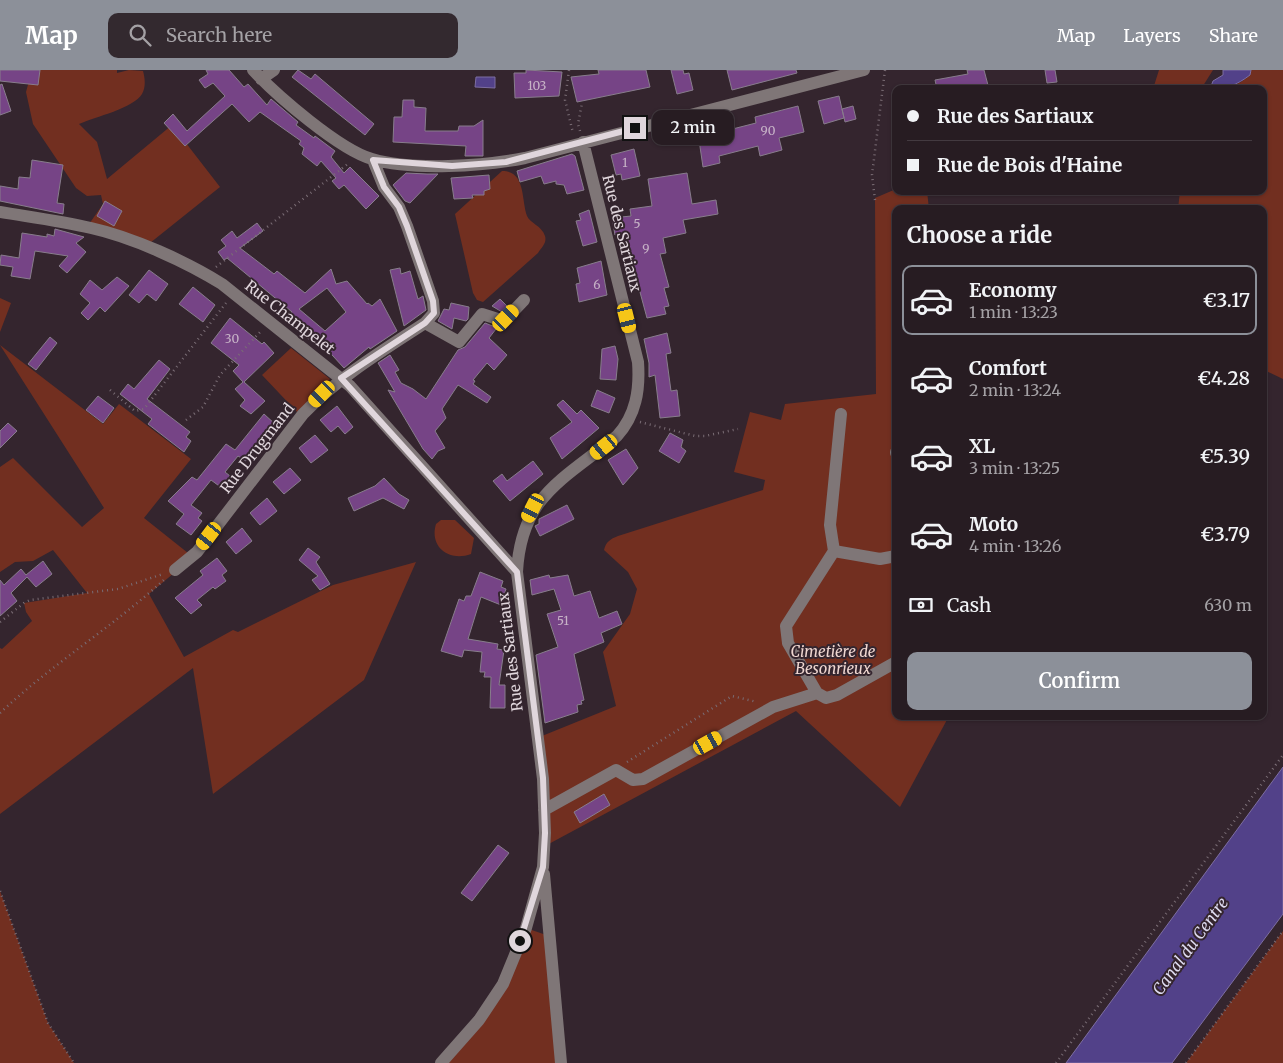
<!DOCTYPE html>
<meta charset="utf-8">
<style>
:root{--surface:#271c22;--page:#33292f;--text:#f1f3f6;--muted:#a4a1a5;--line:#433a40;--accent:#8c9099}
body{margin:0;font-family:Merriweather,serif;background:var(--page);color:var(--text);height:100vh;display:flex;flex-direction:column;font-size:19px;white-space:nowrap}
*{box-sizing:border-box;margin:0}
p{font-size:16px;color:var(--muted)}
.icon{flex:none;width:28px;height:28px;fill:none;stroke:currentColor;stroke-width:2;stroke-linecap:round;stroke-linejoin:round}
.map{position:relative;flex:1;overflow:hidden}
.sheet{position:absolute;left:892px;top:135px;width:375px;height:515px;display:flex;flex-direction:column;background:var(--surface);border-radius:10px;box-shadow:0 1px 4px #0004,0 0 0 1px var(--line)}
.sheet>*{flex:none}
.top-card{position:absolute;left:892px;top:15px;width:375px;height:110px;border-radius:10px;box-shadow:0 1px 4px #0004,0 0 0 1px var(--line);display:grid;align-content:center;height:110px;padding:0 15px;background:var(--surface)}
.end{position:absolute;width:22px;height:22px;margin:-11px;border:6px solid #e0d6dc;background:#111;box-shadow:0 0 0 2px #111}
.from{border-radius:50%}
.bubble{position:absolute;height:35px;border-radius:10px;background:var(--surface);box-shadow:0 1px 4px #0004,0 0 0 1px var(--line);font-size:16px;font-weight:600;line-height:35px;text-align:center}
.car{position:absolute;width:15px;height:30px;margin:-15px -8px;border-radius:6px;box-shadow:0 0 4px 1px #0007;background:linear-gradient(#f5c518 24%,#345 0 40%,#f5c518 0 76%,#345 0 86%,#f5c518 0)}
.top-card b{display:flex;align-items:center;gap:18px;height:48px;font-size:19px}
.top-card b+b{border-top:1px solid var(--line)}
.top-card i{width:12px;height:12px;background:var(--text)}
ul{padding:0;list-style:none}
li{display:flex;align-items:center;gap:15px;height:70px;margin:0 10px 8px;padding:0 5px;border:2px solid transparent;border-radius:10px}
li div{flex:1}
li b{display:block;font-size:19px}
li em{font-style:normal;font-weight:600}
li.active{border-color:var(--accent)}
li>.icon{width:45px;height:45px;stroke-width:1.5}
h2{padding:0 15px;font-size:22px;line-height:60px}
.pay{display:flex;align-items:center;gap:12px;height:55px;padding:0 15px;font-size:19px}
.pay p{margin-inline-start:auto}
.cta{display:flex;gap:10px;margin-top:auto;padding:10px 15px}
.cta a{flex:1;height:58px;border-radius:10px;background:var(--accent);color:#fff;font-size:20px;font-weight:600;line-height:58px;text-align:center}
header{display:flex;align-items:center;gap:30px;box-sizing:border-box;height:70px;padding:0 25px;background:var(--accent);color:#fff}
header strong{font-size:24px}
nav{display:flex;gap:28px;margin-inline-start:auto;font-size:18px}
.search{width:350px;height:45px;background:var(--page);display:flex;align-items:center;gap:12px;box-sizing:border-box;padding:0 18px;border-radius:10px;color:var(--muted);font-size:19px}
.map>svg:first-child{display:block}
.green{fill:#722f20}
.water{fill:#524189;stroke:#7d6ea2}
.building{fill:#764486;stroke:#887d8c;fill-rule:evenodd}
.lines{fill:none;stroke-linecap:round;stroke-linejoin:round}
.path{stroke:#7a6d75;stroke-width:2.5;stroke-dasharray:1 4;stroke-linecap:butt}
.minor{stroke:#7f7677;stroke-width:12}
.route{stroke:#e0d6dc;stroke-width:6}
.labels{text-anchor:middle;dominant-baseline:central;stroke-width:4;stroke-linejoin:round;paint-order:stroke}
.number-label{font-size:12px;fill:#c6b2c6}
.street-label{font-size:15px;fill:#e0d6dc;stroke:#34252e}
.park-label{font-size:15px;font-style:italic;fill:#efd6d0;stroke:#34252e}
.water-label{font-size:16px;font-style:italic;fill:#dddaef;stroke:#34252e}
</style>
<header>
<strong>Map</strong>
<div class="search"><svg class="icon" aria-label="search" viewBox="0 0 24 24"><circle cx="10" cy="10" r="6"/><path d="M15 15l6 6"/></svg>Search here</div>
<nav><a>Map</a><a>Layers</a><a>Share</a></nav>
</header>
<div class="map">
<svg width="1283" height="993" viewBox="0 0 1283 993">
<rect width="100%" height="100%" fill="#34252e"/>
<path class="green" d="M32 0H117V3L129 0 143 1C145 8 146 17 142 24 134 38 95 47 79 54L97 72 107 109 172 55 220 117 145 177 87 157 103 134 101 125 87 126 76 118 33 54 26 22Z
M1159 0H1213L1201 19H1153Z
M1251 0H1283V309L1264 300V139H1178L1180 121H1264V19H1225L1241 12 1250 5Z
M502 101C526 101 521 129 527 146 530 153 542 156 545 166 547 173 542 177 538 183L483 232 477 230 473 223 455 144Z
M896 119V121H927L929 139H896V646H949L900 737 796 641 545 776 537 668 616 636 603 582 630 544 637 519 628 502 604 480C606 472 610 469 618 466L763 420 765 410 734 402 750 342 781 350 785 334 876 324 875 128Z
M0 228 11 233 0 262Z
M0 275 103 354 119 334 191 389 144 448 193 487 149 524 184 587 233 560 238 562 333 515 416 492 364 610 213 724 193 598 0 744V578L2 579 32 551 26 542 24 533 87 523 53 480 33 491 15 492 0 502V397L13 388 82 457 104 438Z
M291 278 330 309 297 342 262 305Z
M441 450H455L474 468 471 484C449 492 429 477 436 454Z
M0 821 48 953 74 993H0Z
M526 858 549 866 561 993H441L495 927Z
M1283 861V993H1186Z"/>
<path class="water" d="M1223 0H1251L1250 5C1237 15 1226 19 1210 19L1213 11 1223 5Z
M476 7H495V18L475 17Z
M1283 697V844L1172 993H1066Z"/>
<path class="building" d="M0 0H40L38 15 0 11Z
M206 0H229L244 17 248 14 267 35 271 29 298 52 296 55 314 68 315 66 335 81 331 87 344 103 350 97 379 126 366 139 344 115 339 119 332 111 336 108 321 91 317 96 302 84 304 78 299 74 301 71 260 42 249 52 232 34 185 76 164 53 173 44 187 61 225 26 213 13 205 18 199 10 208 4Z
M298 0 311 9 315 4 374 54 365 65 292 7Z
M526 0 562 2 559 26 515 28 514 3H526Z
M598 0H646L650 17 577 32 571 7 599 4Z
M671 0H683L684 4 689 3 693 20 677 24Z
M727 0H796L797 3 732 20Z
M967 0H984L989 19H937L935 10 968 4Z
M1045 0H1055L1057 12 1047 13Z
M2 14 11 41 0 45V15Z
M839 26 844 48 824 54 818 31Z
M403 30H414V37L426 38 425 61H458L459 56H474L483 50V86H465L466 76 393 72 394 47H402Z
M798 36 804 62 779 68 782 80 760 86 758 76 719 86 720 93 703 97 699 70 694 71 691 61 711 56 713 64 756 53 755 47Z
M853 36 856 49 845 52 842 39Z
M634 79 640 106 622 110 621 104 616 105 611 85Z
M572 84 575 86 584 120 567 124 564 115 556 114V111L544 114 541 106 520 112 517 101Z
M32 90 63 95 57 133 64 134 63 144 0 131V116L18 119 19 107 30 108Z
M406 103 427 104H438L410 133 405 131 393 115Z
M687 103 692 134 716 130 718 144 683 150 686 163 663 168 666 183 660 184 669 217 664 218 669 236 664 237 666 244 647 248 624 163 615 165 612 148 631 146 630 139 652 136 648 109Z
M489 105 490 119 484 121V125H472L473 128 454 129 451 108Z
M105 131 122 141 114 156 97 146Z
M589 140 597 172 583 176 576 151 581 150 579 144Z
M257 153 263 161 240 178 274 204 277 201 305 223 331 199 336 214 347 211 367 234 368 233 372 236 380 229 397 261 370 279 369 277 344 298 322 274 320 278 285 250 292 242 227 188 224 190 218 182 226 176 221 170 232 161 237 168ZM327 218 346 242 325 261 299 239Z
M55 159 84 167 76 173 86 182 67 203 59 196 68 186 35 181 30 209 11 206 13 197 0 195 1 185 19 188 22 163 47 167V164L54 166Z
M601 191 607 225 579 232 576 214 580 213 577 198Z
M400 198 401 204 410 201 418 229 423 226 426 240 404 256 390 200Z
M149 200 168 214 156 231 147 224 139 233 129 225Z
M117 207 129 216 105 242 100 237 88 250 81 243 90 233 80 224 90 210 102 220Z
M193 217 215 235 203 252 179 234Z
M500 229 507 236 502 242 492 236Z
M451 233 469 237 468 249 466 251 454 248 452 259 438 251 444 239 449 240Z
M230 248 262 274 264 272 274 283 244 312 265 331 251 344 240 336 245 330 235 319 243 312 233 301 239 295 211 273Z
M485 253 495 257 496 259 489 268 507 285 494 300 487 293 473 310 475 311 473 314 491 327 487 333 458 315 442 339 446 348 435 361 445 378 438 381 432 389 423 379 388 320 395 322 378 293 390 285 399 300 395 302 401 313 413 319 426 329 458 280 465 277Z
M667 263 671 283 666 284 671 321 677 320 680 346 660 348 655 305 649 307V293L644 269Z
M50 267 57 273 36 300 28 294Z
M615 276 618 289 616 310 600 309 602 279Z
M159 290 170 299 147 329 190 362 186 367 191 371 184 382 148 354 152 349 120 324 128 314 134 319Z
M597 320 615 328 609 343 591 336Z
M98 326 114 338 103 353 86 340Z
M563 330 577 344 581 340 599 358 562 389 550 368 572 352 557 335Z
M337 336 353 357 345 364 338 356 331 362 320 350Z
M264 344 276 355 246 391 238 386 225 402 235 410 226 421 211 410 191 435 202 443 198 448 202 451 191 465 176 454 184 444 168 431 192 407 197 410 226 374 235 380Z
M8 353 17 361 0 378V361Z
M670 363 683 370 681 377 686 381 679 393 659 381Z
M315 365 328 380 311 393 299 378Z
M626 379 638 398 623 415 608 390Z
M533 391 543 404 510 431 493 411 502 404 507 411Z
M290 398 301 410 284 424 273 412Z
M384 408 399 424 409 430 404 439 383 428 354 441 348 428 375 416Z
M267 428 277 441 260 455 250 443Z
M567 435 574 449 540 466 535 456 539 454V449Z
M242 458 252 471 236 484 226 472Z
M308 478 320 487 316 492 330 514 320 520 312 510 318 506 299 490Z
M217 488 227 501 222 505 226 511 215 519 213 517 197 530 202 535 191 544 175 528 203 505 200 501Z
M43 491 52 504 36 517 27 507 11 523 17 531 0 546V510L4 515 21 499 26 505Z
M480 502 503 511 501 517 506 519 501 535 481 527 468 569 498 574 497 579 504 580 499 615H505V638H490L491 607H484L485 602H480L482 582 464 580 462 587 441 581 459 529 464 531 466 526H471Z
M549 505 550 508 568 505 574 526 590 521 599 548 617 541 622 554 601 563 604 572 574 584 584 630 581 631 582 634 577 635 578 642 545 653 536 585 558 577 547 544 561 540 554 519 532 525 530 510Z
M604 724 610 735 580 753 574 742Z
M498 775 509 783 472 831 461 823Z"/>
<g class="lines">
<path class="path" d="M569 0 565 30 573 63
M580 61 578 54 582 33
M875 130 872 105 885 0
M216 197 349 93
M110 320 135 341 144 339 226 233
M186 350 203 337 220 305 261 261
M640 352 695 366H705L738 359
M0 552 24 533 30 530 118 519 163 504
M0 643C52 594 114 556 166 508
M627 692 732 626 757 632
M0 821 48 953 74 993
M1056 993 1283 685
M1186 993 1283 861"/>
<path class="minor" d="M253 0C277 26 340 80 372 89 413 101 484 96 525 88L864 0
M261 9 274 0
M0 142C30 147 61 151 91 158 132 167 187 192 222 214L350 316 517 502
M425 253 459 272 482 244 504 251 524 230
M841 344 830 455 834 481 880 489 896 486
M896 382V383
M175 500 197 482 303 344C339 307 382 281 425 253L434 243 433 231 407 156 399 137 384 117 373 90
M817 623 788 573 786 556 834 481
M544 740 616 700 633 710 643 709 773 637 817 623 826 628 837 625 896 592
M544 804 561 993
M441 993 479 950 503 914 526 858 543 797 545 763 543 709 517 502C521 426 563 410 617 366 636 345 640 320 638 292L583 72"/>
</g>
<g class="lines">
<path class="route" d="M520 871 543 797 545 763 543 708 517 502 341 308 425 253 434 243 433 231 407 156 399 137 384 117 373 90 452 96 506 92 635 58"/>
</g>
<g class="labels">
<g class="number-label">
<text x="537" y="15">103</text>
<text x="768" y="60">90</text>
<text x="625" y="92">1</text>
<text x="637" y="153">5</text>
<text x="646" y="178">9</text>
<text x="597" y="214">6</text>
<text x="232" y="268">30</text>
<text x="563" y="550">51</text>
</g>
<g class="street-label">
<text transform="translate(622 163) rotate(76)">Rue des Sartiaux</text>
<text transform="translate(290 247) rotate(38)">Rue Champelet</text>
<text transform="translate(257 378) rotate(-52)">Rue Drugmand</text>
<text transform="translate(510 582) rotate(-97)">Rue des Sartiaux</text>
</g>
<g class="park-label">
<text x="833" y="581">Cimetière de<tspan x="833" dy="17">Besonrieux</tspan></text>
</g>
<g class="water-label">
<text transform="translate(1190 876) rotate(-54)">Canal du Centre</text>
</g>
</g>
</svg>
<i class="end from" style="left:520px;top:871px"></i>
<i class="end" style="left:635px;top:58px"></i>
<div class="bubble" style="left:652px;top:40px;width:82px">2 min</div>
<i class="car" style="left:506px;top:248px;rotate:44deg"></i>
<i class="car" style="left:627px;top:248px;rotate:166deg"></i>
<i class="car" style="left:322px;top:324px;rotate:224deg"></i>
<i class="car" style="left:604px;top:377px;rotate:231deg"></i>
<i class="car" style="left:533px;top:438px;rotate:207deg"></i>
<i class="car" style="left:209px;top:466px;rotate:217deg"></i>
<i class="car" style="left:708px;top:673px;rotate:61deg"></i>
<div class="top-card">
<b><i class="from"></i>Rue des Sartiaux</b>
<b><i></i>Rue de Bois d'Haine</b>
</div>
<section class="sheet">
<h2>Choose a ride</h2>
<ul>
<li class="active"><svg class="icon" aria-label="car" viewBox="0 0 24 24"><path d="M5 17H2v-5l4-1 3-4h7l3 4 3 1v5h-3M9 17h6M6 11h13"/><circle cx="7" cy="17" r="2"/><circle cx="17" cy="17" r="2"/></svg><div><b>Economy</b><p>1 min · 13:23</p></div><em>€3.17</em></li>
<li><svg class="icon" aria-label="car" viewBox="0 0 24 24"><path d="M5 17H2v-5l4-1 3-4h7l3 4 3 1v5h-3M9 17h6M6 11h13"/><circle cx="7" cy="17" r="2"/><circle cx="17" cy="17" r="2"/></svg><div><b>Comfort</b><p>2 min · 13:24</p></div><em>€4.28</em></li>
<li><svg class="icon" aria-label="car" viewBox="0 0 24 24"><path d="M5 17H2v-5l4-1 3-4h7l3 4 3 1v5h-3M9 17h6M6 11h13"/><circle cx="7" cy="17" r="2"/><circle cx="17" cy="17" r="2"/></svg><div><b>XL</b><p>3 min · 13:25</p></div><em>€5.39</em></li>
<li><svg class="icon" aria-label="car" viewBox="0 0 24 24"><path d="M5 17H2v-5l4-1 3-4h7l3 4 3 1v5h-3M9 17h6M6 11h13"/><circle cx="7" cy="17" r="2"/><circle cx="17" cy="17" r="2"/></svg><div><b>Moto</b><p>4 min · 13:26</p></div><em>€3.79</em></li>
</ul>
<div class="pay"><svg class="icon" aria-label="cash" viewBox="0 0 24 24"><path d="M3 7h18v10H3z"/><circle cx="12" cy="12" r="2"/></svg>Cash<p>630 m</p></div>
<div class="cta"><a>Confirm</a></div>
</section>
</div>
